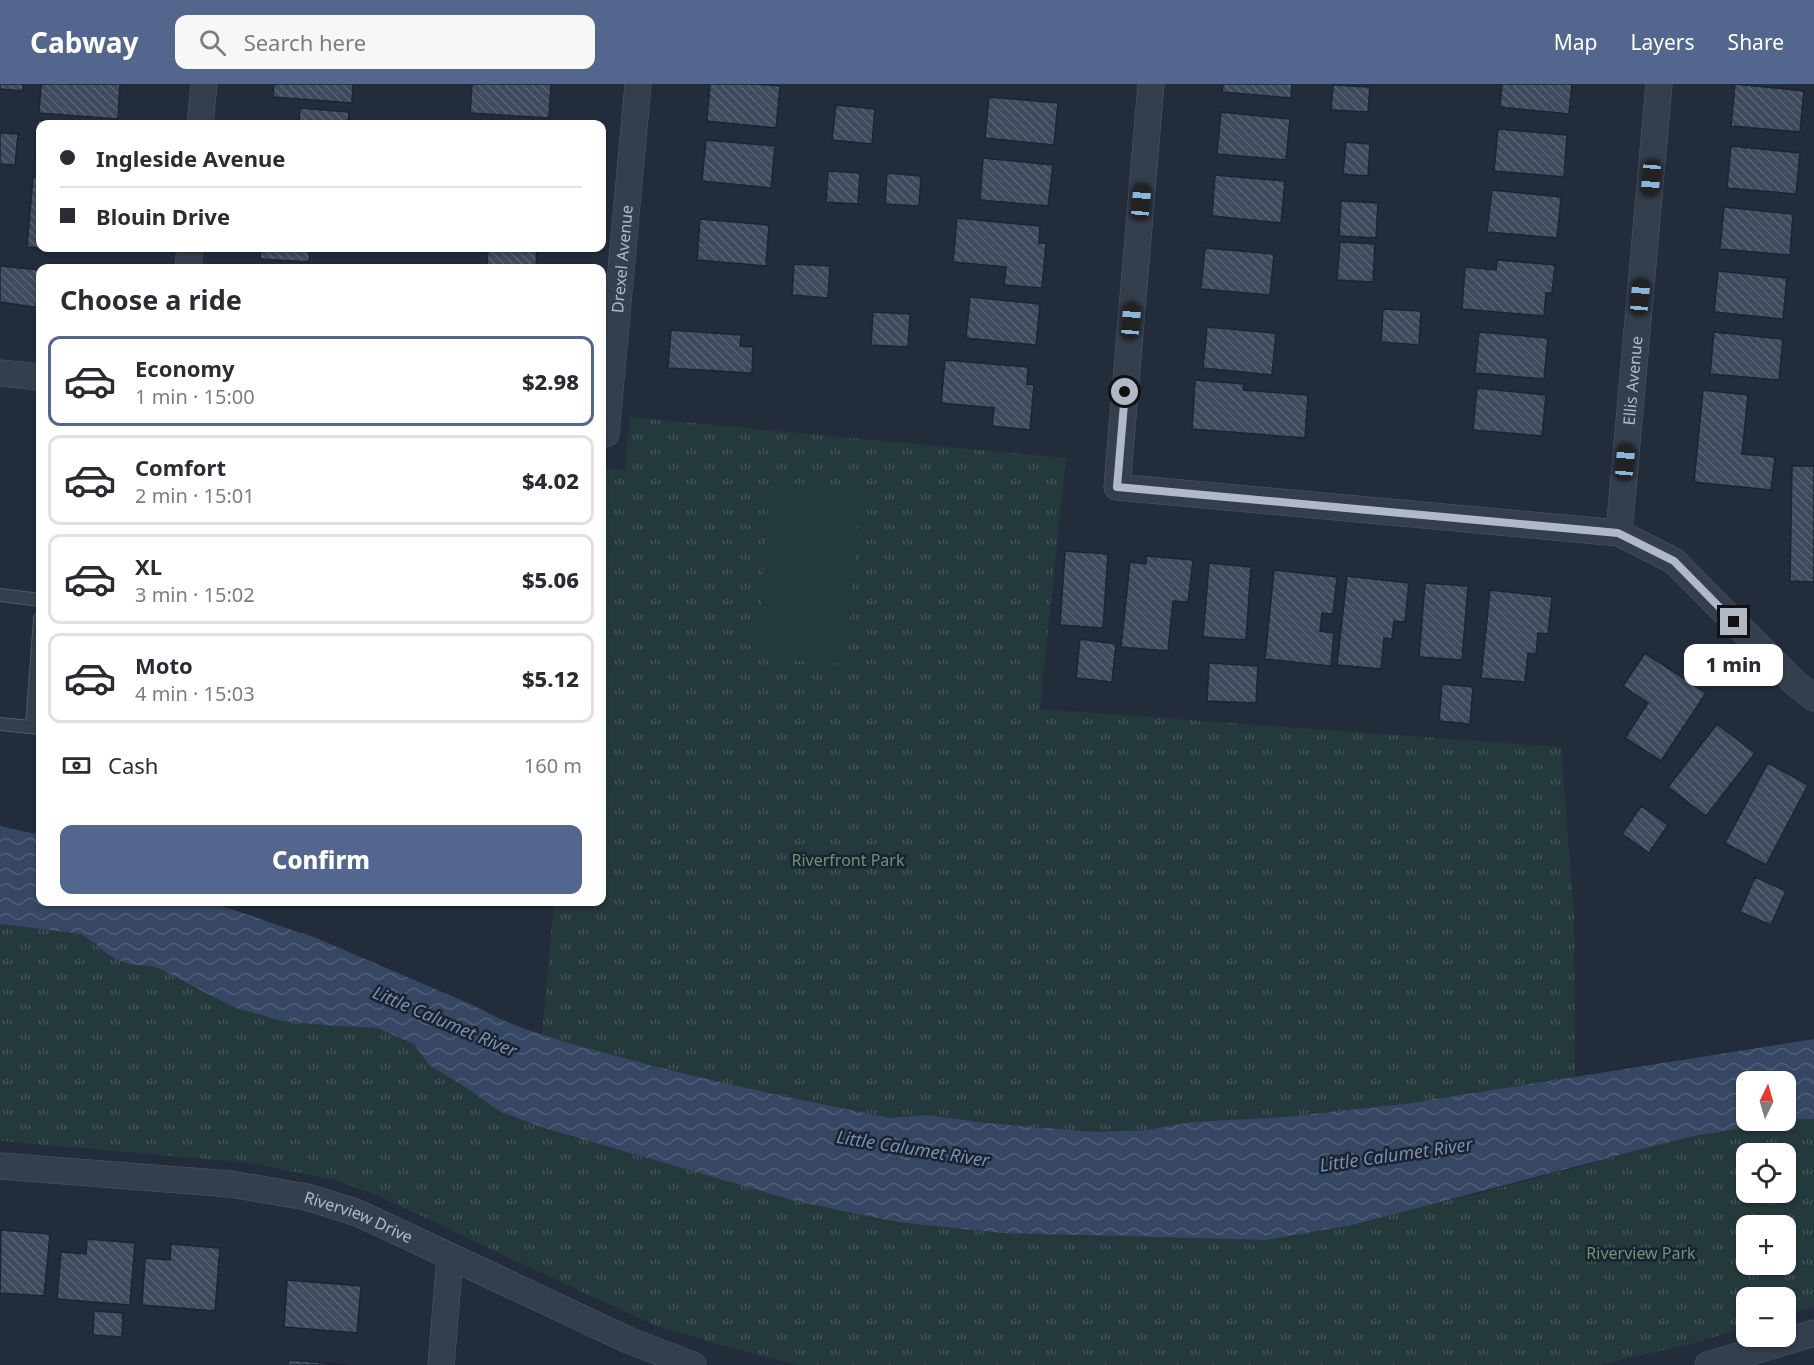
<!DOCTYPE html>
<meta charset="utf-8">
<style>
:root{--surface:#fff;--page:#f7f7f7;--text:#2b2b33;--muted:#7c7c81;--line:#e1e1e2;--accent:#53668d}
body{margin:0;font-family:"Noto Sans",sans-serif;background:var(--page);color:var(--text);height:100vh;display:flex;flex-direction:column;font-size:22px;white-space:nowrap}
*{box-sizing:border-box;margin:0}
p{font-size:20px;color:var(--muted)}
.icon{flex:none;width:33px;height:33px;fill:none;stroke:currentColor;stroke-width:2;stroke-linecap:round;stroke-linejoin:round}
.map{position:relative;flex:1;overflow:hidden}
.sheet{position:absolute;left:36px;top:180px;width:570px;height:642px;display:flex;flex-direction:column;background:var(--surface);border-radius:12px;box-shadow:0 2px 4px #0004}
.sheet>*{flex:none}
.hud{position:absolute;left:36px;top:36px;width:570px;height:132px;border-radius:12px;box-shadow:0 2px 4px #0004;display:grid;align-content:center;height:132px;padding:0 24px;background:var(--surface)}
.needle{width:39px;rotate:5deg}
.fabs{position:absolute;left:1736px;top:987px;display:grid;gap:12px}
.fabs a{display:grid;place-items:center;width:60px;height:60px;border-radius:12px;background:var(--surface);box-shadow:0 2px 4px #0004;font-size:30px}
.end{position:absolute;width:27px;height:27px;margin:-14px;border:8px solid #b1b9c7;background:#111;box-shadow:0 0 0 3px #111}
.from{border-radius:50%}
.bubble{position:absolute;height:42px;border-radius:12px;background:var(--surface);box-shadow:0 2px 4px #0004;font-size:20px;font-weight:800;line-height:42px;text-align:center}
.car{position:absolute;width:18px;height:36px;margin:-18px -9px;border-radius:8px;box-shadow:0 0 4px 2px #0007;background:linear-gradient(#222 24%,#8ab4d8 0 40%,#222 0 76%,#8ab4d8 0 86%,#222 0)}
.hud b{display:flex;align-items:center;gap:21px;height:57px;font-size:22px}
.hud b+b{border-top:2px solid var(--line)}
.hud i{width:15px;height:15px;background:var(--text)}
ul{padding:0;list-style:none}
li{display:flex;align-items:center;gap:18px;height:90px;margin:0 12px 9px;padding:0 12px;border:3px solid var(--line);border-radius:12px}
li div{flex:1}
li b{display:block;font-size:22px}
li em{font-style:normal;font-weight:800}
li.selected{border-color:var(--accent)}
li>.icon{width:54px;height:54px;stroke-width:1.5}
h2{padding:0 24px;font-size:27px;line-height:72px}
.pay{display:flex;align-items:center;gap:15px;height:66px;padding:0 24px;font-size:22px}
.pay p{margin-inline-start:auto}
.button{display:flex;gap:12px;margin-top:auto;padding:12px 24px}
.button a{flex:1;height:69px;border-radius:12px;background:var(--accent);color:#fff;font-size:24px;font-weight:800;line-height:69px;text-align:center}
header{display:flex;align-items:center;gap:36px;box-sizing:border-box;height:84px;padding:0 30px;background:var(--accent);color:#fff}
header strong{font-size:28px}
nav{display:flex;gap:33px;margin-inline-start:auto;font-size:21px}
.search{width:420px;height:54px;background:var(--page);display:flex;align-items:center;gap:15px;box-sizing:border-box;padding:0 21px;border-radius:12px;color:var(--muted);font-size:22px}
.map>svg:first-child{display:block}
.grass{fill:url(#grass-tufts);fill-rule:evenodd}
.pitch{fill:#24393c}
.water{fill:url(#water-waves)}
.building{fill:url(#building-back-hatch);stroke:#1d2532;stroke-width:1.5}
.lines{fill:none;stroke-linecap:round;stroke-linejoin:round}
.service-casing{stroke:#515966;stroke-width:14}
.minor-casing{stroke:#515966;stroke-width:27}
.service{stroke:#353e4c;stroke-width:12}
.minor{stroke:#353e4c;stroke-width:26}
.route{stroke:#b1b9c7;stroke-width:8}
.labels{text-anchor:middle;dominant-baseline:central;stroke-width:5;stroke-linejoin:round;paint-order:stroke}
.street-label{font-size:16px;fill:#b1b9c7;stroke:#1b2330}
.park-label{font-size:16px;fill:#679973;stroke:#1b2330}
.water-label{font-size:18px;font-style:italic;fill:#788fb0;stroke:#1b2330}
</style>
<header>
<strong>Cabway</strong>
<div class="search"><svg class="icon" aria-label="search" viewBox="0 0 24 24"><circle cx="10" cy="10" r="6"/><path d="M15 15l6 6"/></svg>Search here</div>
<nav><a>Map</a><a>Layers</a><a>Share</a></nav>
</header>
<div class="map">
<svg width="1814" height="1281" viewBox="0 0 1814 1281">
<defs>
<pattern id="grass-tufts" width="24" height="20" patternUnits="userSpaceOnUse" patternTransform="scale(1.5)"><rect width="24" height="20" fill="#24393c"/><path d="M3 7l-1-3M5 7V3M7 7l1-3M15 17l-1-3M17 17v-4M19 17l1-3" fill="none" stroke="#415457"/></pattern>
<pattern id="water-waves" width="16" height="10" patternUnits="userSpaceOnUse" patternTransform="scale(1.5)"><rect width="16" height="10" fill="#354763"/><path d="M0 5q4-4 8 0t8 0" fill="none" stroke="#505f78"/></pattern>
<pattern id="building-back-hatch" width="6" height="6" patternUnits="userSpaceOnUse" patternTransform="scale(1.5)"><rect width="6" height="6" fill="#3d4a5b"/><path d="M-1 5l2 2M0 0l6 6M5-1l2 2" fill="none" stroke="#576271"/></pattern>
</defs>
<rect width="100%" height="100%" fill="#222c3b"/>
<path class="grass" d="M630 333 1066 374 1040 625 1561 663 1574 831 1575 994 1404 1020 1284 1033 1192 1038 1146 1046 1095 1048 986 1039 926 1031 891 1034 681 991 542 951 554 818H602V384L625 385Z
M0 840 81 850 96 860 108 871 128 880 156 883 233 923 334 942 377 944 414 960 429 981 468 1005 499 1027 541 1043 795 1117 897 1138 1002 1149 1265 1156 1473 1111 1689 1053 1778 1037 1814 1035V1223L1785 1231V1214H1746V1243L1691 1260 1598 1281H796L717 1260 657 1242 608 1220 374 1110 335 1096 250 1079 0 1057ZM1746 1070H1785V1108H1746ZM1746 1142H1785V1180H1746Z"/>
<path class="pitch" d="M770 398 860 405 846 580 757 574Z"/>
<path class="water" d="M0 742 40 751V818H210L316 854 475 922C517 946 563 957 609 970 702 996 796 1015 891 1034L926 1031 986 1039 1095 1048 1146 1046 1192 1038 1284 1033 1404 1020 1814 955V1035L1785 1036V998H1746V1036L1783 1037 1689 1053 1352 1141 1265 1156 1002 1149 897 1138 795 1117 541 1043 499 1027 468 1005 429 981 414 960 377 944 334 942 282 937 233 923 156 883 128 880 108 871 96 860 81 850 0 840Z"/>
<path class="building" d="M0 0H23V7L0 5Z
M41 0H120L118 35 39 29Z
M274 0H353L352 19 273 13Z
M472 0H551L549 34 470 29Z
M710 0H754L780 2 776 44 707 37Z
M1223 0H1292L1291 14 1222 8Z
M1502 0H1572L1569 30 1500 23Z
M1735 0 1804 7 1800 48 1731 42Z
M1333 1 1370 3 1368 28 1331 26Z
M989 13 1058 19 1054 61 985 54Z
M836 21 875 25 872 60 832 56Z
M300 24 349 28 348 40H299Z
M1221 28 1290 35 1286 76 1217 70Z
M38 36 101 40H40V74H35Z
M1498 45 1567 51 1564 93 1494 87Z
M0 49 18 50 15 81 0 80Z
M706 56 775 62 771 104 702 97Z
M1346 58 1370 60 1368 92 1343 90Z
M1731 62 1800 69 1796 110 1727 104Z
M983 74 1053 81 1048 122 980 116Z
M828 87 860 89 858 120 826 118Z
M887 89 921 92 919 122 885 120Z
M1215 91 1285 97 1281 139 1212 132Z
M33 93 40 94V164H75V166L27 163Z
M1492 106 1561 113 1557 154 1487 148Z
M1341 117 1378 119 1376 154 1339 152Z
M1724 123 1793 130 1790 171 1720 165Z
M957 134 1040 142 1039 159H1046L1042 204 1004 201 1006 183 953 178Z
M700 135 769 141 766 182 697 176Z
M1340 158 1375 160 1373 198 1337 196Z
M261 164H310L309 178 260 175Z
M488 164H537L536 184H487Z
M1205 164 1274 170 1270 211 1201 205Z
M1497 176 1555 181 1552 209H1546L1544 232 1462 225 1465 183 1496 186Z
M794 180 830 182 828 214 792 211Z
M0 182 40 186V224L0 218Z
M1718 187 1787 194 1783 235 1714 228Z
M970 213 1040 220 1036 261 966 254Z
M1383 225 1421 227 1419 261 1381 258Z
M873 228 910 230 908 263 871 261Z
M1207 243 1276 249 1272 291 1203 284Z
M671 246 741 251 740 262 753 263 752 289 668 284Z
M1479 248 1548 254 1544 295 1475 289Z
M1714 248 1783 255 1779 296 1710 290Z
M945 276 1028 283 1027 300 1034 301 1030 346 992 342 994 324 941 319Z
M1195 296 1244 300 1243 306 1308 311 1305 354 1192 345Z
M1477 304 1546 311 1542 352 1473 346Z
M1703 306 1748 311 1742 370 1775 373 1771 406 1694 398Z
M1792 382H1814V498L1790 497Z
M1065 467 1108 470 1103 544 1060 541Z
M1146 472 1193 476 1188 518 1173 517 1168 567 1121 563 1130 478 1146 480Z
M1209 479 1251 483 1246 556 1203 553Z
M1274 486 1337 493 1333 530 1322 529 1320 547 1334 549 1331 582 1265 575Z
M1347 492 1409 499 1405 538 1394 537 1392 555 1384 554 1381 585 1337 581Z
M1425 499 1468 502 1462 576 1419 573Z
M1490 506 1552 513 1548 550 1538 549 1536 570 1528 569 1525 598 1481 594Z
M1080 555 1116 560 1112 598 1076 594Z
M1645 569 1706 609 1661 677 1625 654 1648 619 1623 602Z
M1209 579 1258 582 1256 619 1207 617Z
M1442 600 1473 603 1470 640 1439 637Z
M1717 640 1755 669 1706 732 1668 703Z
M1768 679 1808 701 1766 781 1725 759Z
M1641 722 1668 741 1649 769 1622 750Z
M1755 793 1786 807 1771 841 1740 828Z
M1 1146 50 1150 44 1212 0 1209Z
M87 1155 135 1159 130 1221 57 1215 61 1168 86 1170Z
M171 1160 220 1164 215 1227 142 1221 145 1174 170 1176Z
M287 1196 361 1202 357 1249 284 1243Z
M94 1227 123 1229 122 1253 93 1251Z
M289 1276 348 1281H288Z"/>
<g class="lines">
<g class="service-casing">
<path id="service" d="M0 511 40 516
M0 640 40 644
M32 643 40 534"/>
</g>
<g class="minor-casing">
<g id="minor">
<path d="M1151 0 1117 403 1619 449 1674 477 1794 598 1814 614"/>
<path d="M200 40 204 0"/>
<path d="M188 184 190 164"/>
<path d="M0 289 40 293"/>
<path id="s1" d="M602 349 606 350 638 0"/>
<path id="s2" d="M1619 449 1659 0"/>
<path id="s3" d="M0 1082 230 1100 307 1113 358 1129 628 1256 693 1281"/>
<path d="M441 1281 450 1173"/>
<path d="M1708 1281 1814 1249"/>
</g>
</g>
<use href="#service" class="service"/>
<use href="#minor" class="minor"/>
</g>
<g class="lines">
<path class="route" d="M1125 308 1117 403 1618 449 1674 477 1734 538"/>
</g>
<g class="labels">
<g class="street-label">
<text stroke="none"><textPath href="#s1" startOffset="180">Drexel Avenue</textPath></text>
<text stroke="none"><textPath href="#s2" startOffset="153">Ellis Avenue</textPath></text>
<text stroke="none"><textPath href="#s3" startOffset="364">Riverview Drive</textPath></text>
</g>
<g class="park-label">
<text x="848" y="776">Riverfront Park</text>
<text x="1641" y="1169">Riverview Park</text>
</g>
<g class="water-label">
<text transform="translate(445 937) rotate(23)">Little Calumet River</text>
<text transform="translate(913 1064) rotate(9)">Little Calumet River</text>
<text transform="translate(1396 1070) rotate(-8)">Little Calumet River</text>
</g>
</g>
</svg>
<div class="fabs">
<a><svg class="needle" viewBox="-14 -14 28 28"><path d="M0-13l5 13h-10z" fill="#e53935"/><path d="M0 13l5-13h-10z" fill="#7c7c81"/></svg></a>
<a><svg class="icon" aria-label="locate" viewBox="0 0 24 24"><circle cx="12" cy="12" r="6"/><path d="M12 2v4M12 18v4M2 12h4M18 12h4"/></svg></a>
<a>+</a>
<a>−</a>
</div>
<i class="end from" style="left:1125px;top:308px"></i>
<i class="end" style="left:1734px;top:538px"></i>
<div class="bubble" style="left:1684px;top:560px;width:99px">1 min</div>
<i class="car" style="left:1651px;top:94px;rotate:185deg"></i>
<i class="car" style="left:1141px;top:118px;rotate:5deg"></i>
<i class="car" style="left:1640px;top:213px;rotate:5deg"></i>
<i class="car" style="left:1131px;top:237px;rotate:5deg"></i>
<i class="car" style="left:1625px;top:378px;rotate:5deg"></i>
<div class="hud">
<b><i class="from"></i>Ingleside Avenue</b>
<b><i></i>Blouin Drive</b>
</div>
<section class="sheet">
<h2>Choose a ride</h2>
<ul>
<li class="selected"><svg class="icon" aria-label="car" viewBox="0 0 24 24"><path d="M5 17H2v-5l4-1 3-4h7l3 4 3 1v5h-3M9 17h6M6 11h13"/><circle cx="7" cy="17" r="2"/><circle cx="17" cy="17" r="2"/></svg><div><b>Economy</b><p>1 min · 15:00</p></div><em>$2.98</em></li>
<li><svg class="icon" aria-label="car" viewBox="0 0 24 24"><path d="M5 17H2v-5l4-1 3-4h7l3 4 3 1v5h-3M9 17h6M6 11h13"/><circle cx="7" cy="17" r="2"/><circle cx="17" cy="17" r="2"/></svg><div><b>Comfort</b><p>2 min · 15:01</p></div><em>$4.02</em></li>
<li><svg class="icon" aria-label="car" viewBox="0 0 24 24"><path d="M5 17H2v-5l4-1 3-4h7l3 4 3 1v5h-3M9 17h6M6 11h13"/><circle cx="7" cy="17" r="2"/><circle cx="17" cy="17" r="2"/></svg><div><b>XL</b><p>3 min · 15:02</p></div><em>$5.06</em></li>
<li><svg class="icon" aria-label="car" viewBox="0 0 24 24"><path d="M5 17H2v-5l4-1 3-4h7l3 4 3 1v5h-3M9 17h6M6 11h13"/><circle cx="7" cy="17" r="2"/><circle cx="17" cy="17" r="2"/></svg><div><b>Moto</b><p>4 min · 15:03</p></div><em>$5.12</em></li>
</ul>
<div class="pay"><svg class="icon" aria-label="cash" viewBox="0 0 24 24"><path d="M3 7h18v10H3z"/><circle cx="12" cy="12" r="2"/></svg>Cash<p>160 m</p></div>
<div class="button"><a>Confirm</a></div>
</section>
</div>
